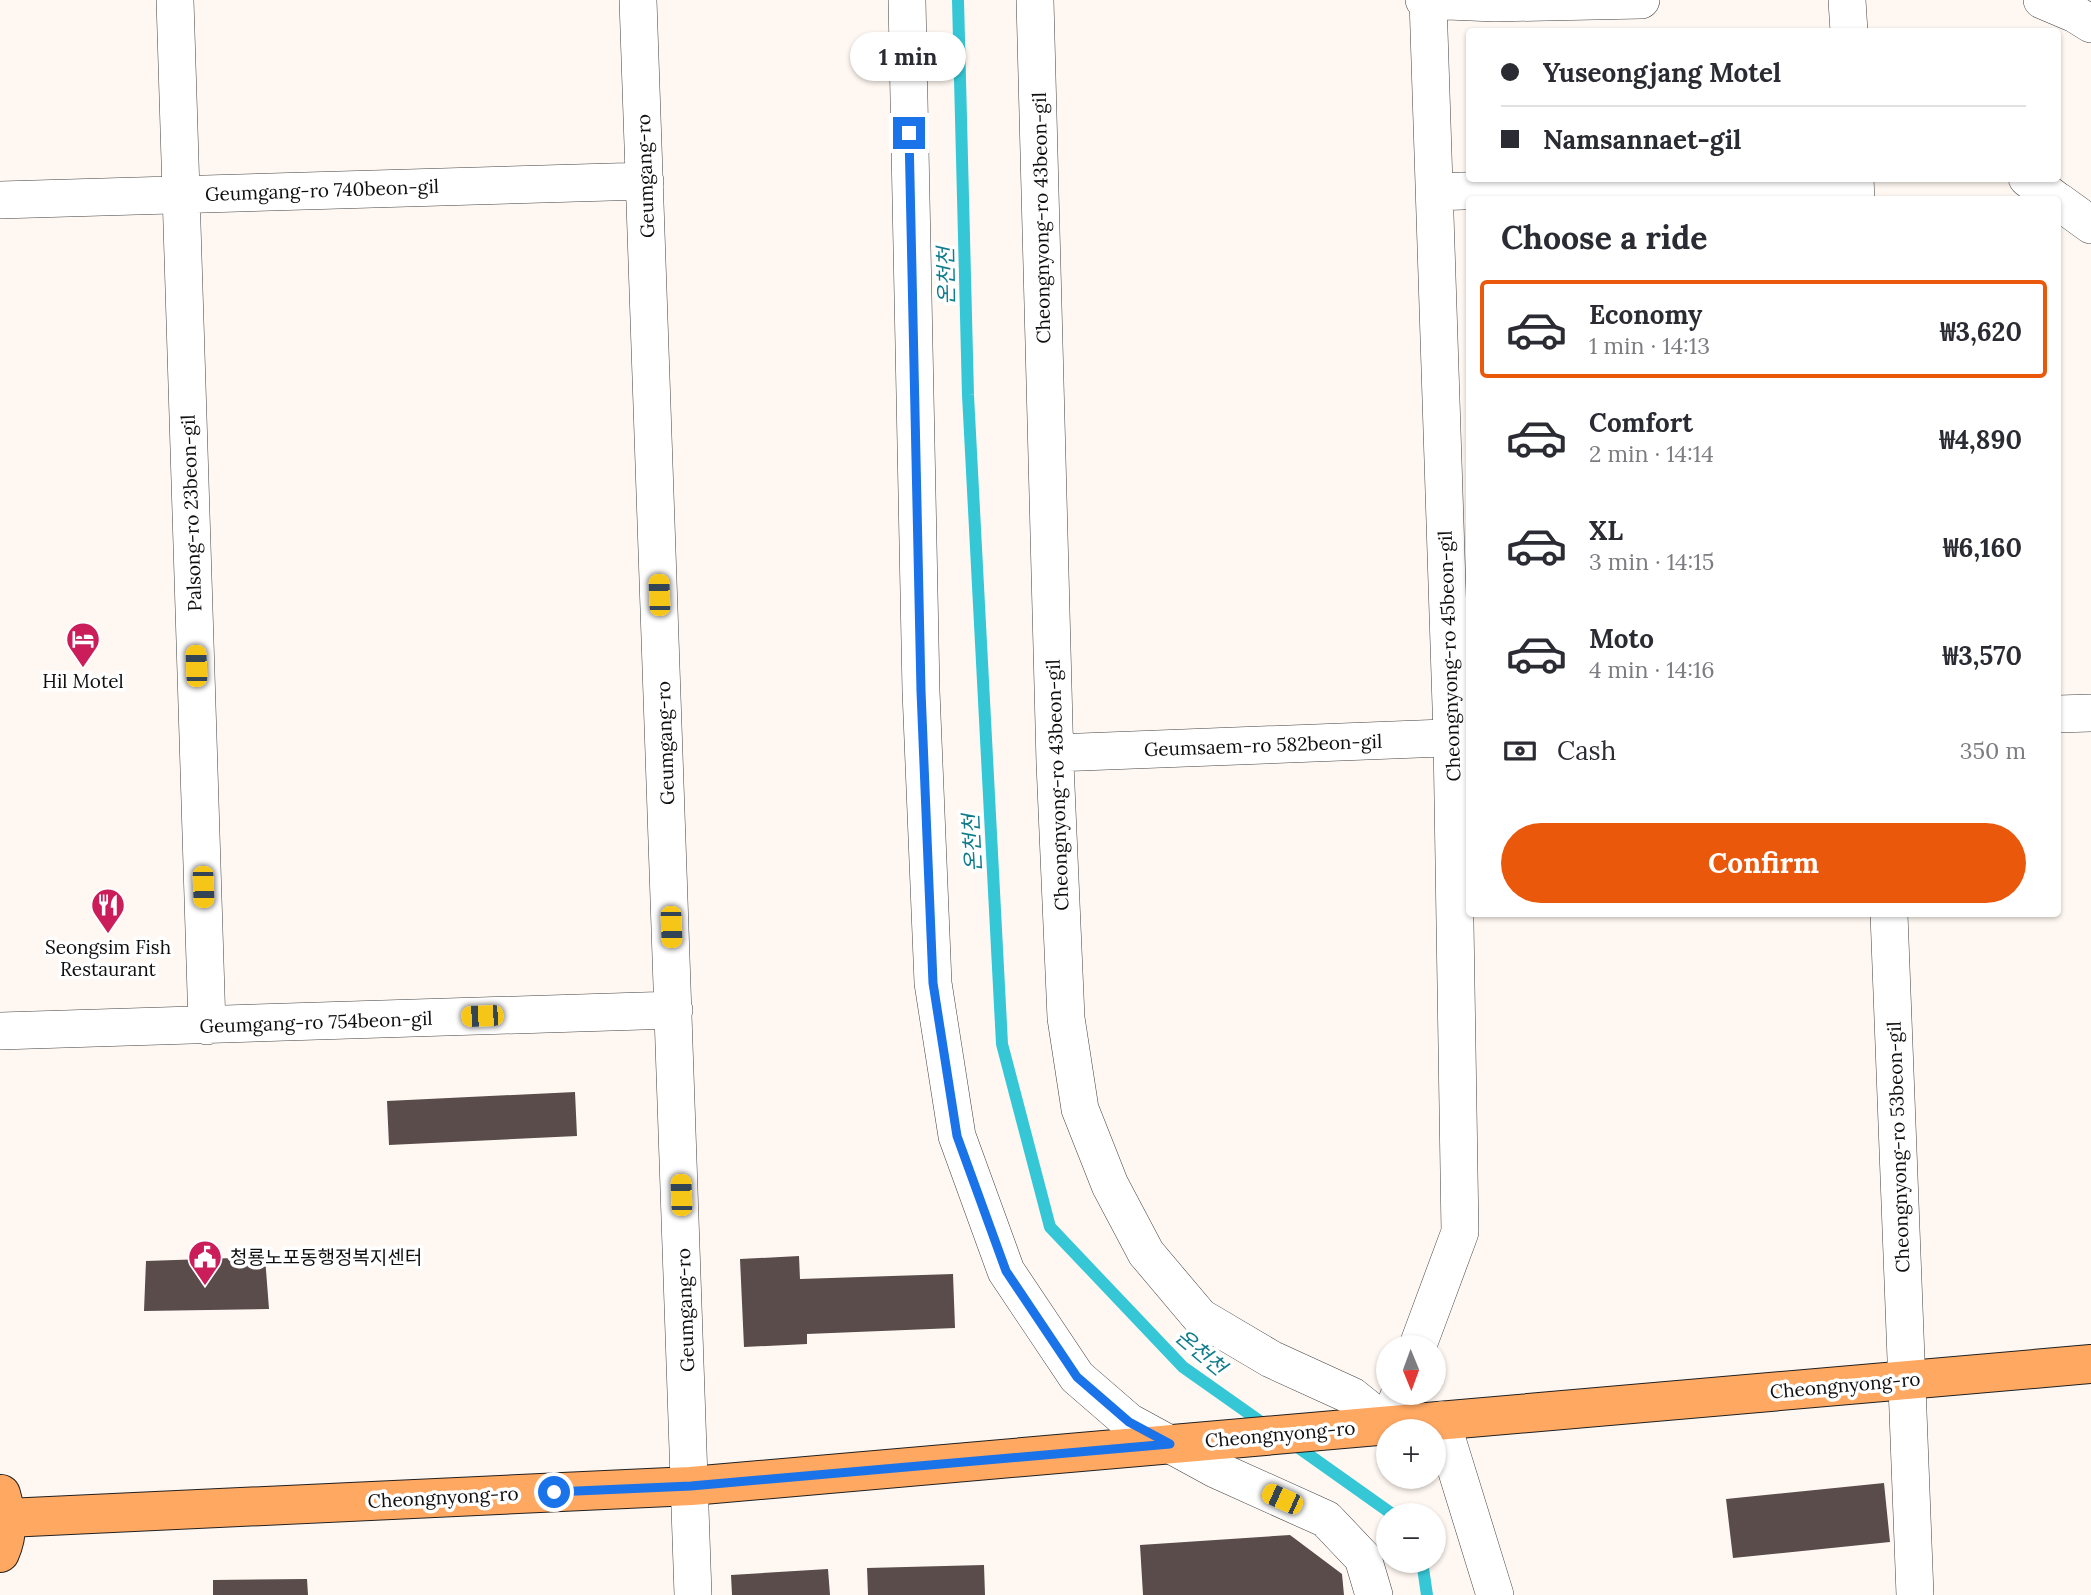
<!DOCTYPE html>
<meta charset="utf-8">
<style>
:root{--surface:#fff;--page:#f7f7f7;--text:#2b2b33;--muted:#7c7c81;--line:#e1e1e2;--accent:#ea580c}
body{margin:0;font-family:Lora,"Noto Sans KR",serif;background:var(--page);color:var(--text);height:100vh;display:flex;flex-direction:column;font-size:26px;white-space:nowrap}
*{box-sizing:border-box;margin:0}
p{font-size:23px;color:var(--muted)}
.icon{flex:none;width:38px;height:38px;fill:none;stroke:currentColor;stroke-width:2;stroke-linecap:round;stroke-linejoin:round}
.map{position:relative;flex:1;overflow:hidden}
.drawer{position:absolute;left:1466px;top:196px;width:595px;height:721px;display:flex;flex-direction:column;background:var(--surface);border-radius:7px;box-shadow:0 2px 5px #0004}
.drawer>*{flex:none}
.hud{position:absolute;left:1466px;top:28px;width:595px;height:154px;border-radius:7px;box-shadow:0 2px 5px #0004;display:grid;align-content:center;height:154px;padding:0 35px;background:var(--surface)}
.needle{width:46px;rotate:179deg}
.controls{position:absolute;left:1376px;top:1335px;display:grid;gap:14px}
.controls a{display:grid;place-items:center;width:70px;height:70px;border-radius:50%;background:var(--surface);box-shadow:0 2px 5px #0004;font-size:35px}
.end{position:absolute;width:32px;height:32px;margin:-16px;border:9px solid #1a73e8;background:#fff;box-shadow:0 0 0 4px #fff}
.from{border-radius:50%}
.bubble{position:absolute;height:49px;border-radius:24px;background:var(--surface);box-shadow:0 2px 5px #0004;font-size:23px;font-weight:700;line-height:49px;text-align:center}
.car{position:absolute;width:21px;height:42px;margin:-21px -10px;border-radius:9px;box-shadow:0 0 5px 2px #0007;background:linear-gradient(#f5c518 24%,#345 0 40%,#f5c518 0 76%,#345 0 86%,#f5c518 0)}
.hud b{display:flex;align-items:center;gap:24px;height:66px;font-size:26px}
.hud b+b{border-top:2px solid var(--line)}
.hud i{width:18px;height:18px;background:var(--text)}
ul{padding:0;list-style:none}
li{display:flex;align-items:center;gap:21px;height:98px;margin:0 14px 10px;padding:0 21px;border:4px solid transparent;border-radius:7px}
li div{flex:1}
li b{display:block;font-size:26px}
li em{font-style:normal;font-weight:700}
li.current{border-color:var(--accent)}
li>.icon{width:63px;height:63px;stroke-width:1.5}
h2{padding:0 35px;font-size:32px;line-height:84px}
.pay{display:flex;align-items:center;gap:18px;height:77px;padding:0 35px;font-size:26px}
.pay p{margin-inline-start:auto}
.cta{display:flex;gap:14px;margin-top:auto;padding:14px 35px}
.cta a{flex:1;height:80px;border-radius:42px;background:var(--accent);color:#fff;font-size:28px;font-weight:700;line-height:80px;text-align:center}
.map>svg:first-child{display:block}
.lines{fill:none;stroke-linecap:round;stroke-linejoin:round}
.stream{stroke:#35c7d6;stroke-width:12}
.building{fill:#594c4b}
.minor-casing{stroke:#424242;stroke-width:38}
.major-casing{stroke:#202020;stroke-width:40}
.minor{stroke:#fff;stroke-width:37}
.major{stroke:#ffa862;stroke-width:38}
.route{stroke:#1a73e8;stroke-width:9}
.labels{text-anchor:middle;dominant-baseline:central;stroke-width:7;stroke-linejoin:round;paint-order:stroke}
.street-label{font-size:19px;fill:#0f0f0f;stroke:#fff}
.poi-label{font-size:19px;fill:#0f0f0f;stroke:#fff}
.water-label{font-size:21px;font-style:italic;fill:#0f7c8c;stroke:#fff}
</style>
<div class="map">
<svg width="2091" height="1595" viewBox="0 0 2091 1595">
<rect width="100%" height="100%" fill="#fff8f2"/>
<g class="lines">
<path class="stream" d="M958 0 968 395 1002 1044 1050 1227 1183 1367 1268 1427
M1292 1443 1395 1516
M1422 1561 1427 1595"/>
</g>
<path class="building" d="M575 1092 577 1136 389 1145 387 1101Z
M799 1256 800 1279 953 1274 955 1328 807 1334V1344L744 1347 740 1259Z
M265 1257 269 1309 144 1311 146 1261Z
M1884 1483 1890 1542 1733 1558 1726 1499Z
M1290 1535 1342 1574 1344 1595H1143L1140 1545Z
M984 1565 985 1595H868L867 1568Z
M828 1569 830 1595H732L731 1575Z
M307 1579 308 1595H213V1580Z"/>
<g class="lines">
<g class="minor-casing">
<path id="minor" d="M175 0 207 1026
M638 0 693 1595
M907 0 921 691 933 983 957 1136 1006 1271 1077 1377 1129 1422 1217 1470 1326 1519 1363 1558 1374 1595
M1035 0 1055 763 1066 1018 1080 1109 1110 1185 1146 1253 1200 1317 1271 1359 1352 1396 1388 1425 1400 1393
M1424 0 1495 3 1641 0
M1847 0 1849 32
M2042 0 2075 14 2091 24
M1855 178 1856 200
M2027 178 2056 200
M1435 192 1837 178
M0 200 645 181
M2058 201 2091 225
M2058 714 2091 713
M1055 753 1470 737
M1889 914 1915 1595
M0 1031 674 1010
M1417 1348 1460 1232 1452 737 1428 0
M1441 1420 1495 1595"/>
</g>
<g class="major-casing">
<path id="major" d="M7 1518 691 1486 2091 1364
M0 1553C9 1533 7 1515 1 1494"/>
</g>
<use href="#minor" class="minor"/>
<use href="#major" class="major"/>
</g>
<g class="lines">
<path class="route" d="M554 1492 691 1486 1170 1444 1129 1422 1077 1377 1006 1271 957 1136 933 983 921 691 909 133"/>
</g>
<defs>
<g id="hotel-pin" transform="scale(1.75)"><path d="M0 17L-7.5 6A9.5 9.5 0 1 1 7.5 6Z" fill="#ca1d5a" stroke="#fff"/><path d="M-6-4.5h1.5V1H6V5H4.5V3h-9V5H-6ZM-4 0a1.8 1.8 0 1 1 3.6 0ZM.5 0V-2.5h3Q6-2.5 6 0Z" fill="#fff"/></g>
<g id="restaurant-pin" transform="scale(1.75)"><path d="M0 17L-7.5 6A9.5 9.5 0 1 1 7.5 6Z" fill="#ca1d5a" stroke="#fff"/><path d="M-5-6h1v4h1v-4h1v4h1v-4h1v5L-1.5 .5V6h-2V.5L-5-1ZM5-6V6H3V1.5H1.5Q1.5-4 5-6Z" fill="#fff"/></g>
<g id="civic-pin" transform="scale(1.75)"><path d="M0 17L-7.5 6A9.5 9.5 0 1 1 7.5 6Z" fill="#ca1d5a" stroke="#fff"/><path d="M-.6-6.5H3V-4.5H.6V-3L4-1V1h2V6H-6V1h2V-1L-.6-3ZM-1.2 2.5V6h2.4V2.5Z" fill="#fff"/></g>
</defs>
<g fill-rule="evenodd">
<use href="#hotel-pin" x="83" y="639"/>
<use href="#restaurant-pin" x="108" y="905"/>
<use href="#civic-pin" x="205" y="1257"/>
</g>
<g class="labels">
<g class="street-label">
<text transform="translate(645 176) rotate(-92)">Geumgang-ro</text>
<text transform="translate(322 190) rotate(-2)">Geumgang-ro 740beon-gil</text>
<text transform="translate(1041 218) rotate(-91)">Cheongnyong-ro 43beon-gil</text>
<text transform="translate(191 513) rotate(-92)">Palsong-ro 23beon-gil</text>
<text transform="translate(1449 656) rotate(-92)">Cheongnyong-ro 45beon-gil</text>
<text transform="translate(665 743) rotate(-92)">Geumgang-ro</text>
<text transform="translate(1263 745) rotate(-2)">Geumsaem-ro 582beon-gil</text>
<text transform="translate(1057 785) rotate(-92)">Cheongnyong-ro 43beon-gil</text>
<text transform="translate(316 1022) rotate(-2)">Geumgang-ro 754beon-gil</text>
<text transform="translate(1898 1147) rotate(-92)">Cheongnyong-ro 53beon-gil</text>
<text transform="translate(685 1310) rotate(-92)">Geumgang-ro</text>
<text transform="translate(1845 1385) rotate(-5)">Cheongnyong-ro</text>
<text transform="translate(1280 1434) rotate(-5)">Cheongnyong-ro</text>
<text transform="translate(443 1497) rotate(-3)">Cheongnyong-ro</text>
</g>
<g class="poi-label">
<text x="83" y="681">Hil Motel</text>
<text x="108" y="947">Seongsim Fish<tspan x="108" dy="22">Restaurant</tspan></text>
<text x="230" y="1257" text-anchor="start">청룡노포동행정복지센터</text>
</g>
<g class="water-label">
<text transform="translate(946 276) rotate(-91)">온천천</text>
<text transform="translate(972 843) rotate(-93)">온천천</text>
<text transform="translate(1201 1352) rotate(40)">온천천</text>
</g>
</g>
</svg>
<div class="controls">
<a><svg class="needle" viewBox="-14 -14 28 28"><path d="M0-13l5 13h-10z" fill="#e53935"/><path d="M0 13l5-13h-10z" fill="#7c7c81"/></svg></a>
<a>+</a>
<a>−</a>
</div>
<i class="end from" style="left:554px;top:1492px"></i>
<i class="end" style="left:909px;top:133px"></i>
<div class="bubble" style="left:850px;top:32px;width:116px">1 min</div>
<i class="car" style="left:659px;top:595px;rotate:358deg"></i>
<i class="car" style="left:196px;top:666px;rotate:358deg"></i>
<i class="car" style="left:203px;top:887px;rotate:178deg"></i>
<i class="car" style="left:671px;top:927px;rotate:178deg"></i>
<i class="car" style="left:482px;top:1016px;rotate:268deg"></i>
<i class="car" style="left:681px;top:1195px;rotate:358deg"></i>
<i class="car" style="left:1282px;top:1499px;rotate:294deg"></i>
<div class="hud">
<b><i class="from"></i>Yuseongjang Motel</b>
<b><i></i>Namsannaet-gil</b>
</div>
<section class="drawer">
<h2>Choose a ride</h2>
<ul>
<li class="current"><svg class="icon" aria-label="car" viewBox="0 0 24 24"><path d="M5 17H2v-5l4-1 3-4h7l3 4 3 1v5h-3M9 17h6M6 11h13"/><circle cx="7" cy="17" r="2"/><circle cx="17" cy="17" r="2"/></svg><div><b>Economy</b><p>1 min · 14:13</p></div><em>₩3,620</em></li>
<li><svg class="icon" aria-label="car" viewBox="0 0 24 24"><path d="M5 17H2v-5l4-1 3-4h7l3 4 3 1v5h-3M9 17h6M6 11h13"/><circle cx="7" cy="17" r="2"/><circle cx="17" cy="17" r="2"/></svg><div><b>Comfort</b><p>2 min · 14:14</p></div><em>₩4,890</em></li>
<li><svg class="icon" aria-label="car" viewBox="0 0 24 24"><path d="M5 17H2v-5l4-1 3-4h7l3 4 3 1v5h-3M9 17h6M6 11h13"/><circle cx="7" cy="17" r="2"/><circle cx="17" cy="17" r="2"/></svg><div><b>XL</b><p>3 min · 14:15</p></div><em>₩6,160</em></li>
<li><svg class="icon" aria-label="car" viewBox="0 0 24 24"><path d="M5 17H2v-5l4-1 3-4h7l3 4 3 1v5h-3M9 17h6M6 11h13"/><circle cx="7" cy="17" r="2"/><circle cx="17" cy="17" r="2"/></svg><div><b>Moto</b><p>4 min · 14:16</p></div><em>₩3,570</em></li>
</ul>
<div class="pay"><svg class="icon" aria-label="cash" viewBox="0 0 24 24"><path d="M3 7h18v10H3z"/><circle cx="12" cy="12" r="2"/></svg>Cash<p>350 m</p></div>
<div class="cta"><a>Confirm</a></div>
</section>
</div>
